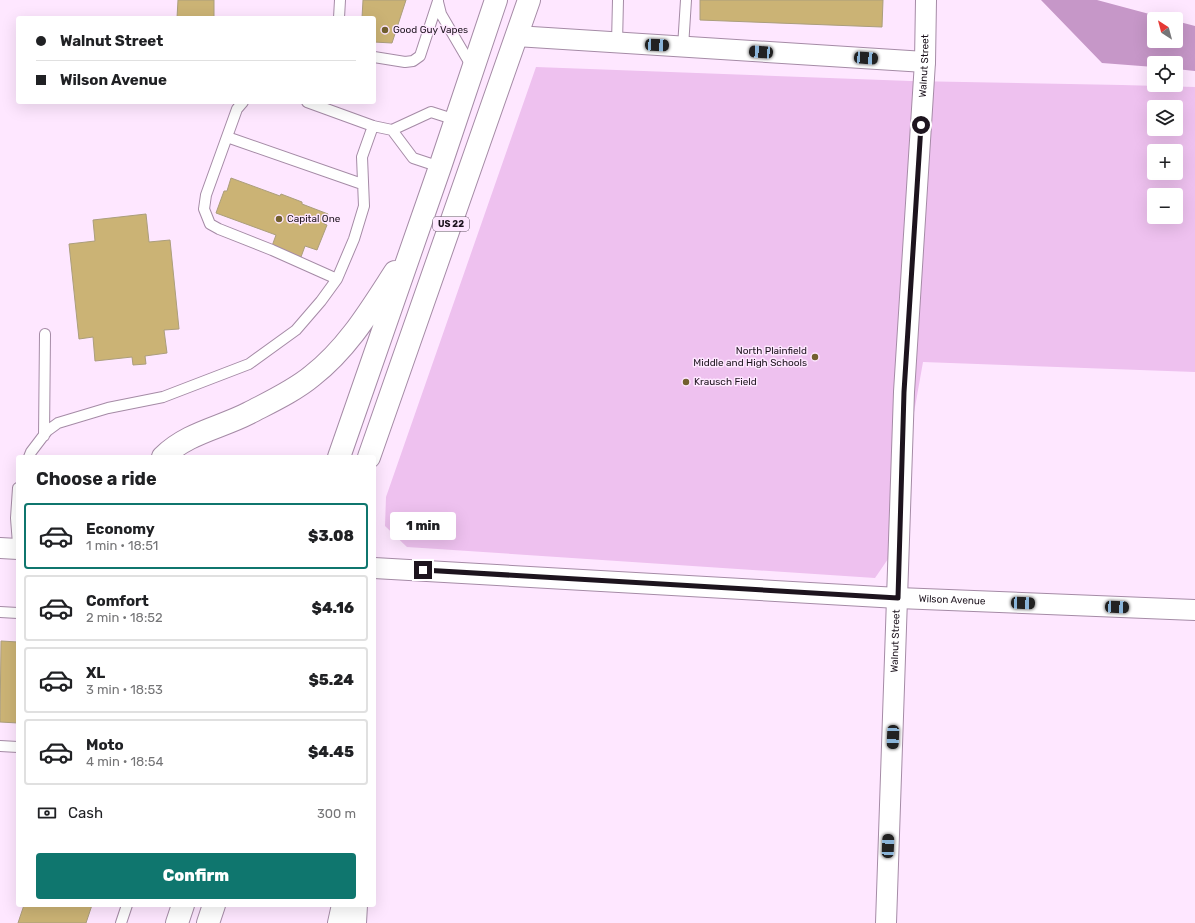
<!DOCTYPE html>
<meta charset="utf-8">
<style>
:root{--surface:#fff;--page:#f6f6f6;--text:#202124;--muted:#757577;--line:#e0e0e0;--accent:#0f766e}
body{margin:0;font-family:Rubik,sans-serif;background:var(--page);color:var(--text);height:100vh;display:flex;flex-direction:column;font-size:15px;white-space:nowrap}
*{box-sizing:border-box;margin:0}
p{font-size:13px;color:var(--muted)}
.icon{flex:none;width:22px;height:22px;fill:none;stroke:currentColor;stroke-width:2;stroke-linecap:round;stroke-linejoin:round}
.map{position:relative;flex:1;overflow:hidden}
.panel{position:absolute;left:16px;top:455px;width:360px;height:452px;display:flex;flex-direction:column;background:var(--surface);border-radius:4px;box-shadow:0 4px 16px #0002}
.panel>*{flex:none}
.top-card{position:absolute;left:16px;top:16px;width:360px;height:88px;border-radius:4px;box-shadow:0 4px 16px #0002;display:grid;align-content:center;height:88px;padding:0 20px;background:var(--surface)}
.needle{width:26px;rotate:324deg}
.tools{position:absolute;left:1147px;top:12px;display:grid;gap:8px}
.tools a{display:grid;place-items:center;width:36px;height:36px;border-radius:4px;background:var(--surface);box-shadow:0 4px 16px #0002;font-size:20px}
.end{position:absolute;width:18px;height:18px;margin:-9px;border:5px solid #1d141e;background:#fff;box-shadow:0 0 0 2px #fff}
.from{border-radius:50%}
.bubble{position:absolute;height:28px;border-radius:4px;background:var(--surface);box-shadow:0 4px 16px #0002;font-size:13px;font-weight:800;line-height:28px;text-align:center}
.car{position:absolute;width:12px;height:24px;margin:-12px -6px;border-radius:5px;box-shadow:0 0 3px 1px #0007;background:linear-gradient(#222 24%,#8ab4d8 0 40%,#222 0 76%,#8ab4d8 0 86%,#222 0)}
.top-card b{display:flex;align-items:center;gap:14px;height:38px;font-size:15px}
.top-card b+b{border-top:1px solid var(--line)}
.top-card i{width:10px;height:10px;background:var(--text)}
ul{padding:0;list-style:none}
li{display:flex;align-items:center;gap:12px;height:66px;margin:0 8px 6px;padding:0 12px;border:2px solid var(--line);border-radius:4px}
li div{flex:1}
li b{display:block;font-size:15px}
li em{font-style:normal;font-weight:800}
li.selected{border-color:var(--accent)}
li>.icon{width:36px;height:36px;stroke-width:1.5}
h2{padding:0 20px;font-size:18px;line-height:48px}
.pay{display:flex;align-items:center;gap:10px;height:44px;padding:0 20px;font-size:15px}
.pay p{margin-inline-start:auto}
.button{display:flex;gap:8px;margin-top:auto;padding:8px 20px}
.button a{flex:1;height:46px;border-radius:4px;background:var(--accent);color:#fff;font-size:16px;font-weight:800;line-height:46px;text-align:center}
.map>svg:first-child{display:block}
.green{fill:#eec1ef;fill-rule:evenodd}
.water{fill:#c697c8}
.building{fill:#cbb375;stroke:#ab9e7c}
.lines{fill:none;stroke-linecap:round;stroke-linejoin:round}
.lane-casing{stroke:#a58ba6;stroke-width:12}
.street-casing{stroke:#a58ba6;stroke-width:22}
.highway-casing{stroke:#a58ba6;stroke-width:24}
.lane{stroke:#fff;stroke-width:10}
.street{stroke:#fff;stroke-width:20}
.highway{stroke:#fff;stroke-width:22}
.route{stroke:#1d141e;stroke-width:5}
.poi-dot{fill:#72602f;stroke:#fee7ff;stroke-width:1.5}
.labels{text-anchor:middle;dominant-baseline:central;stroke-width:3;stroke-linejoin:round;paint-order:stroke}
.shield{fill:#fee7ff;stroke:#605362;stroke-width:1}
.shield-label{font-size:9px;font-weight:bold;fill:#1d141e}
.poi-label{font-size:10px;fill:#1d141e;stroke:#fee7ff;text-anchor:start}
.street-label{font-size:10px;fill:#1d141e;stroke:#fee7ff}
</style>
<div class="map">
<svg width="1195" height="923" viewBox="0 0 1195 923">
<rect width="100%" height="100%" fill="#fee7ff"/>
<path class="green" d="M536 67 910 81 1122 85 1195 87V372L923 362 888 559 875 578 407 547 385 526 386 497ZM1154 107H1176V129H1154ZM1154 151H1176V173H1154ZM1154 195H1176V217H1154Z"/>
<path class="water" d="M1041 0H1097L1168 19H1154V41H1176V21L1195 26V71L1176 69V63H1154V67L1102 63Z"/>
<path class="building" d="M178 0H214V18H177Z
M363 0H406L392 43 374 42V18H362Z
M700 0H883L882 27 700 20Z
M231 178 280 196 281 194 302 202V204L328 214 324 224 327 225 317 250 305 246 301 257 272 246 276 235 216 213 224 191H227Z
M146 214 149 242 170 240 179 329 164 330 167 353 145 356 146 364 133 365 132 357 95 361 93 337 79 339 69 244 95 241 93 220Z
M1 641 18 642V723L0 722Z
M24 905H92L86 923H18Z"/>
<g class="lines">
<g class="lane-casing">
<path id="lane" d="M438 2 441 14 472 67
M339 18 340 0
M617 43 618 0
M683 47 686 0
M374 57 405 62 413 61 420 56 438 1
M307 102 373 126 392 130 431 112 456 120
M392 130 413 158 440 167
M227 137 362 184
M337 279 354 239 364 206 362 157 373 126
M44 436 45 334
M29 457 31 452 47 431 58 423 108 408 163 397 249 364 296 330 321 301 337 279 272 250 219 229 210 224 204 209 206 195 237 109 243 102
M18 488 16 518 18 544
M0 612 18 613
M0 746 18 747
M121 923 127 905"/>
</g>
<g class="street-casing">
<g id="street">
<path d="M516 36 925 62"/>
<path d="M0 548 18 549"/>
<path id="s1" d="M374 568 898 598 1195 610"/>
<path d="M356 923 357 905"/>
<path id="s2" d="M886 923 904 392 925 62 926 0"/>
</g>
</g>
<g class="highway-casing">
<path id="highway" d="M163 457C187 433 220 428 249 413 270 402 294 391 312 376 348 348 371 309 395 272
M339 457 440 167 496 0
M369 457 529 0
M177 923 183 905
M208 923 214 905
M339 923 343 905"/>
</g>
<use href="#lane" class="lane"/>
<use href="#street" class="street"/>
<use href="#highway" class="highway"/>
</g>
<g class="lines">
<path class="route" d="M423 570 898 598 904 392 921 125"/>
</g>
<g class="poi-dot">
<circle cx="385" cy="30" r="4"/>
<circle cx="279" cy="219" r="4"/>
<circle cx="815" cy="357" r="4"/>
<circle cx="686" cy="382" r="4"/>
</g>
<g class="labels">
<rect class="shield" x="433" y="217" width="36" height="14" rx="3"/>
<g class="shield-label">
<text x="451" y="224">US 22</text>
</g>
<g class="poi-label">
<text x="393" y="30">Good Guy Vapes</text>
<text x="287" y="219">Capital One</text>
<text x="807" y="351" text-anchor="end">North Plainfield<tspan x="807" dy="12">Middle and High Schools</tspan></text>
<text x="694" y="382">Krausch Field</text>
</g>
<g class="street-label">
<text stroke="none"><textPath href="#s2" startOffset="858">Walnut Street</textPath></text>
<text stroke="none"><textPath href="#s1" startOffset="579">Wilson Avenue</textPath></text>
<text stroke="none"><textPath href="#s2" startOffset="282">Walnut Street</textPath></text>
</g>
</g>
</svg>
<div class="tools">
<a><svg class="needle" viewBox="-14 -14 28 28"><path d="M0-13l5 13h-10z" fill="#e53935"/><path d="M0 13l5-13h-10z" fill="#757577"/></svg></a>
<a><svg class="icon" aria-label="locate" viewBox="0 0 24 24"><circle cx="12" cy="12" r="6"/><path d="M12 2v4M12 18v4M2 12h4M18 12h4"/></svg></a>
<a><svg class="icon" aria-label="layers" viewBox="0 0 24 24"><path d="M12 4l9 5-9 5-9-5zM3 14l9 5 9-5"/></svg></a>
<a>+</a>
<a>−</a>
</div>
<i class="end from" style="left:921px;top:125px"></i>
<i class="end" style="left:423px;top:570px"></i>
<div class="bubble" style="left:390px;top:512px;width:66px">1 min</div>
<i class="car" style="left:657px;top:45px;rotate:93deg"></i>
<i class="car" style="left:761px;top:52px;rotate:274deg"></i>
<i class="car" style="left:866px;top:58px;rotate:94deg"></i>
<i class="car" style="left:1023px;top:603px;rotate:92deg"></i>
<i class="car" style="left:1117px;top:607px;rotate:93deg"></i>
<i class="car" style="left:893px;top:737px;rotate:182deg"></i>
<i class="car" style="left:888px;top:846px;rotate:2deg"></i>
<div class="top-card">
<b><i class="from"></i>Walnut Street</b>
<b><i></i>Wilson Avenue</b>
</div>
<section class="panel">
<h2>Choose a ride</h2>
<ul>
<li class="selected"><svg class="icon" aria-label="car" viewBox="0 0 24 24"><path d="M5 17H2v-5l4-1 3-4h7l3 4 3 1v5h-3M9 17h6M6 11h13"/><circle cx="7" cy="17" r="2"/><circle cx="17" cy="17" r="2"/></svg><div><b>Economy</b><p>1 min · 18:51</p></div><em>$3.08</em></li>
<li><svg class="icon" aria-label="car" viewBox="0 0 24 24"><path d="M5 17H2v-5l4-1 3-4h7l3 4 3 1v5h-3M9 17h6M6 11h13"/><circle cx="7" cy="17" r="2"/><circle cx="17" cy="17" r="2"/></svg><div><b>Comfort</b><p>2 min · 18:52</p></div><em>$4.16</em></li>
<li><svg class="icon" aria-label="car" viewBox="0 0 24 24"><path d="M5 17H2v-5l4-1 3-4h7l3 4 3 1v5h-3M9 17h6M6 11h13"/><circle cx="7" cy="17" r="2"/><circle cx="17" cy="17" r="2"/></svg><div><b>XL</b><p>3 min · 18:53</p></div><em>$5.24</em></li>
<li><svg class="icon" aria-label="car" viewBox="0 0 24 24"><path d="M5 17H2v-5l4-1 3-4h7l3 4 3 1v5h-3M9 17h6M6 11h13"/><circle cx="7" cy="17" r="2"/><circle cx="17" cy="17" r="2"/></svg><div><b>Moto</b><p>4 min · 18:54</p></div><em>$4.45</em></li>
</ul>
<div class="pay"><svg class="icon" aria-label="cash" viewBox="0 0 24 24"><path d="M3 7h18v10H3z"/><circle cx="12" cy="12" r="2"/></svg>Cash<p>300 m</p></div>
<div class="button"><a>Confirm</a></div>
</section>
</div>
